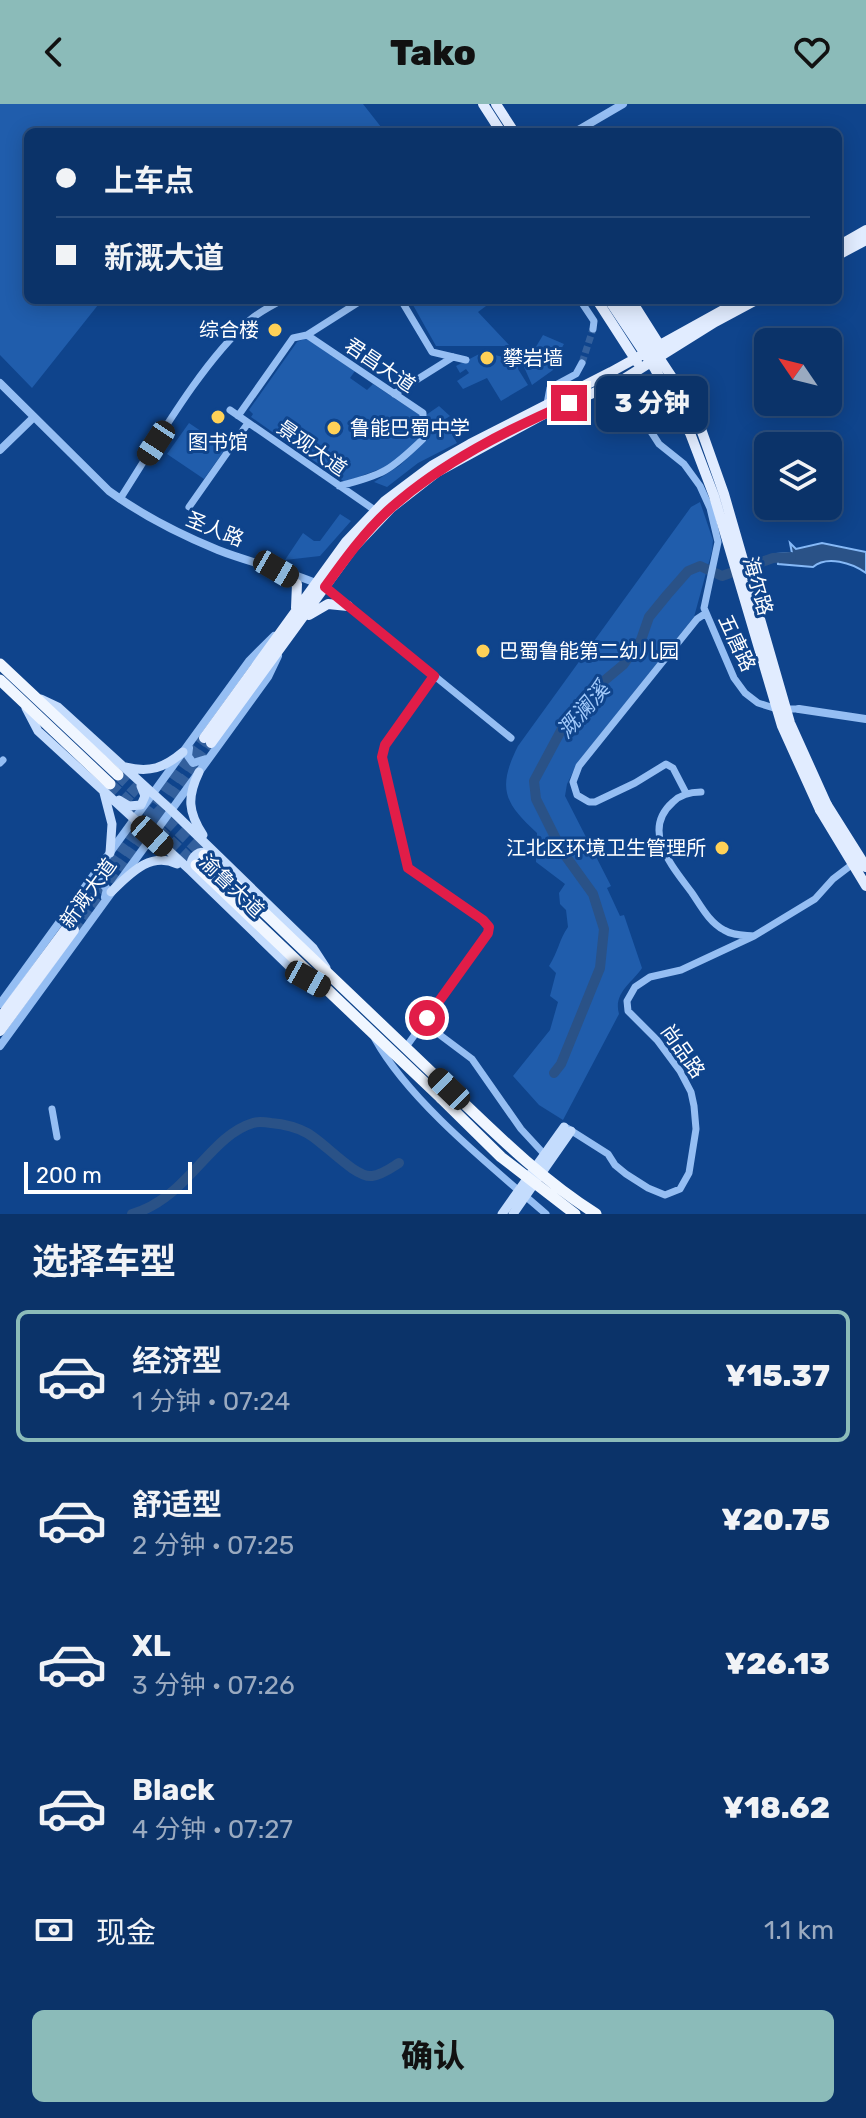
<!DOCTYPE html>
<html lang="zh">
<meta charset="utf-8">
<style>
:root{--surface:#0b3369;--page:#143b6f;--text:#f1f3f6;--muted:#9aaac0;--line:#2b4e7d;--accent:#8bbbb9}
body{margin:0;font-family:Rubik,"Noto Sans SC",sans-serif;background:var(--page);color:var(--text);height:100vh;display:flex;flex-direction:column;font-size:30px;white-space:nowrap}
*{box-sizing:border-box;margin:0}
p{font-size:26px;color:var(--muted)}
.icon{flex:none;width:44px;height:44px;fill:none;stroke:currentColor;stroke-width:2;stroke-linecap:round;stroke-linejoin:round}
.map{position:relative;height:1110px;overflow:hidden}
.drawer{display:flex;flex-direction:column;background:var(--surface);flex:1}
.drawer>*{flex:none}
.banner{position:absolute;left:24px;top:24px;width:818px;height:176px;border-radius:12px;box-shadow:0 4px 20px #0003,0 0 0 2px var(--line);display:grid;align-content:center;height:176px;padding:0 32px;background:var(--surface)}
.needle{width:52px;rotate:305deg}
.controls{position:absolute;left:754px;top:224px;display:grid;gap:16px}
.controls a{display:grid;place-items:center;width:88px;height:88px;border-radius:12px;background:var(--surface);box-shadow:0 4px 20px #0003,0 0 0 2px var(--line);font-size:40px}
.scale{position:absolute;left:24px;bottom:20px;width:168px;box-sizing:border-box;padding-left:8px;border:4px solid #fff;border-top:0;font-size:22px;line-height:28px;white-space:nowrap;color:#fff;-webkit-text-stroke:6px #0f448c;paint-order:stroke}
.end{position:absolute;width:36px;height:36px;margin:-18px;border:10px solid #e11d48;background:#fff;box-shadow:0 0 0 4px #fff}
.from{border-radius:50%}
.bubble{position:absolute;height:56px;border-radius:12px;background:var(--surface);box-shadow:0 4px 20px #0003,0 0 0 2px var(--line);font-size:26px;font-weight:800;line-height:56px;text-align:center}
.car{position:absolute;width:24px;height:48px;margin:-24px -12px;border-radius:10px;box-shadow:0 0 6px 2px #0007;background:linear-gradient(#222 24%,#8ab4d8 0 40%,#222 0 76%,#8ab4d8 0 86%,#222 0)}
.banner b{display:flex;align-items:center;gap:28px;height:76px;font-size:30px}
.banner b+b{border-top:2px solid var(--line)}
.banner i{width:20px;height:20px;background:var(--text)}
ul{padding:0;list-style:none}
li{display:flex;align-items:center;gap:24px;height:132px;margin:0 16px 12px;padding:0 16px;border:4px solid transparent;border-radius:12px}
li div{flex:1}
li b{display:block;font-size:30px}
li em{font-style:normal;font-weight:800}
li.active{border-color:var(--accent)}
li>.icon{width:72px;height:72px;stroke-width:1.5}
h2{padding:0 32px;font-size:36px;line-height:96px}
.pay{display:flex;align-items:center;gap:20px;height:88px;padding:0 32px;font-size:30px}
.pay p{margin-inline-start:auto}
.cta{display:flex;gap:16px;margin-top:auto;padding:16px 32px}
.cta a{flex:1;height:92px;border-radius:12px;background:var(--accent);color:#111;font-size:32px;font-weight:800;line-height:92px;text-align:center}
header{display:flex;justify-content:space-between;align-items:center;height:104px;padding:0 32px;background:var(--accent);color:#111;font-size:36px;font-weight:800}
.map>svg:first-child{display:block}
.green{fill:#205dac}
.water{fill:#2a5287;stroke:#86b9f7;stroke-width:2}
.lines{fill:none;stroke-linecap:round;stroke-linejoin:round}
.river{stroke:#2a5287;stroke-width:10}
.minor-tunnel{stroke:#33609d;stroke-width:7;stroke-dasharray:7 3.5;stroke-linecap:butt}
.primary-tunnel{stroke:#33609d;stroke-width:10;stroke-dasharray:10 5;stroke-linecap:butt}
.trunk-tunnel{stroke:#33609d;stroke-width:11;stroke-dasharray:11 5.5;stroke-linecap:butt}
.minor{stroke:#95bef3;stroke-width:7}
.tertiary{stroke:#95bef3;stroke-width:8}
.secondary{stroke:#c4dcfd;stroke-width:9}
.primary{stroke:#e1ecff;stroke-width:10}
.trunk{stroke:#f0f6ff;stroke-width:11}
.primary-bridge{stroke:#e1ecff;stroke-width:10}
.trunk-bridge{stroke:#f0f6ff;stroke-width:11}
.route{stroke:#e11d48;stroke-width:10}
.poi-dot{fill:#ffd157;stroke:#0f448c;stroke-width:3}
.labels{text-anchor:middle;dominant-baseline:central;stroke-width:6;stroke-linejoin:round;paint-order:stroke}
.poi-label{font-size:20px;fill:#fff;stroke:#0f448c;text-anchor:start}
.street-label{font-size:20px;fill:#fff;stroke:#0f448c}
.water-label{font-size:22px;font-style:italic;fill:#a1c9fa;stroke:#0f448c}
</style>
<header><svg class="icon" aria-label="back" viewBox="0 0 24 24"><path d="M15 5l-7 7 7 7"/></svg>Tako<svg class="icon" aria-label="heart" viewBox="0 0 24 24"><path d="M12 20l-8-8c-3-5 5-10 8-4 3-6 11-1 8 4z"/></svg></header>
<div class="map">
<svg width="866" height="1110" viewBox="0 0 866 1110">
<rect width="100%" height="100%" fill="#0f448c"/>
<path class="green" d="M0 0H363L385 28H28V196H102L32 284 0 251Z
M415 196H494L478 208 510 242H436L413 201Z
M543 231 564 240 552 261 553 266 532 281 524 263Z
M306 234 355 267 350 274 367 286 373 280 420 311V333L396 359 345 378 333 370 335 366 331 363 328 366 311 355 314 351 309 348 306 351 292 342 294 338 288 334 285 337 251 313 253 310 249 306 297 238Z
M483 248 519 257 518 265 528 281 501 297 487 274 463 285 457 277 469 269 466 265 460 269 456 262Z
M439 302 450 312 444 316 457 339 418 359 387 383 374 378 399 362 427 336 426 311Z
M189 319 226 344 204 375 167 350Z
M700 398 713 436 712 447 694 513 578 658 567 680 565 692 611 782 607 784 620 812 624 811 642 864C632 879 613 889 619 910L563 1016 539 1001 513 972 550 926 558 898 550 892 556 869 549 862C558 848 559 836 568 823L566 806 560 800 559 789 565 780 536 758 537 729C504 699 497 684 518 642L691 403Z
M340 410 351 417 320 452 285 456 303 429 314 437H320Z"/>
<path class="water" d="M790 439 796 445 822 439 866 448V469C852 459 827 451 813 463L778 460 777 450 792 449Z"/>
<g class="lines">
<path class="river" d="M554 969 561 960 600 864 604 825 593 790 562 747 536 695 534 677 564 621 589 600 599 581 623 561 641 536 649 513 667 491 688 467 700 462 722 472 773 454 791 453
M132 1110C187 1095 209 1032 253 1019 259 1017 265 1018 271 1019 283 1020 296 1023 307 1029 324 1038 355 1074 372 1072 382 1071 391 1064 399 1059"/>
<path class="minor-tunnel" d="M582 259 593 225"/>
<path class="primary-tunnel" d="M68 822 204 634
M74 826 211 639"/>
<path class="trunk-tunnel" d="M118 671 204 751
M110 680 196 761"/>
<path class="minor" d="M401 196 432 248 466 256
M580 196 594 217 593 225
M307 231 362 196
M619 278 659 340 684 360 700 382 710 404 718 438 704 504 734 574 745 589 758 599 777 605H799
M394 290 453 253
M547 300 550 284 576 270 582 259
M230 306 376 407
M238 312 293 234 307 231 423 309V335C390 367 383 371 339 382
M120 395C156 339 201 259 250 216 259 208 271 202 282 196
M189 403 248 319
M325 483 511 634
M0 659 3 656
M701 688C690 688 681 690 673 698 640 727 673 763 692 789 701 802 709 818 724 826 733 832 744 831 754 832L815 795 833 775 854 759
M686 689 673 664 666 660 635 679 595 698H589L577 691 573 678 579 662 697 515 706 509
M424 919 472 955 521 1025 545 1051
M375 935C409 997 492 1063 546 1110
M406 943 488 829 489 823 483 816 408 764 382 653 385 641 434 572
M52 1005 57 1033
M567 1024 608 1050 615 1061 626 1070 648 1084 665 1091 680 1085 689 1069 696 1025 694 1002 691 988 680 967 657 936 628 907 627 897 635 883 650 873 681 866 754 832"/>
<path class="tertiary" d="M575 28 623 0
M0 279 109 387C143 412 179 430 218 446 251 459 286 466 318 480
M0 346 33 314
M799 605 866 615
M189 644 188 652 193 659 206 655
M89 781 97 777 101 778 107 785 105 793
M0 900 249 557 274 532
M0 942 268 573 278 552"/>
<path class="secondary" d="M41 595 58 603 171 706 313 844 326 864
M26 604 38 627 191 767 293 866 315 878
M125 663C150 669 164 664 183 648
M199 668C187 693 188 708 203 731
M104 689 112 720 110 749
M119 696 129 702 141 701 145 692 141 682
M191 767C189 755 196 746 209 748
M111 788C130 770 150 747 177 760
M502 1110 564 1023
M513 1110 571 1027"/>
<path class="primary" d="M483 0 501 28
M496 0 514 28
M838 142 866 126
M838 151 866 136
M597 196 637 258
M631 196 662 245
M276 465 297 480 296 504
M309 511 328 500 348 502
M204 634 346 438 385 397 433 361 470 340 611 268 741 196
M211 639 353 444 391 404 437 368 544 310 619 278 715 218 756 196
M827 701 866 763
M820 706 866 782
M0 914 68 822
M0 927 74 826"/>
<path class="trunk" d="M0 560 118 671
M0 576 110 680
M204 751 449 985
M196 761 441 994"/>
<path class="primary-bridge" d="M609 196 655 265 690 329 714 392 782 622 820 706
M621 196 683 290 701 325 724 390 790 619 827 701"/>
<path class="trunk-bridge" d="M449 985C496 1030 541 1075 596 1110
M441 994 501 1053 575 1110"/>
</g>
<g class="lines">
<path class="route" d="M427 914 488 829 489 823 483 816 408 764 382 653 385 641 434 572 325 483C345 455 366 426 392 403 443 358 507 326 569 299"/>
</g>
<g class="poi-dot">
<circle cx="275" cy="226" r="8"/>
<circle cx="487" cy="254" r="8"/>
<circle cx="218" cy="313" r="8"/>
<circle cx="334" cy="324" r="8"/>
<circle cx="483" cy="547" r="8"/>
<circle cx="722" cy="744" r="8"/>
</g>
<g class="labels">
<g class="poi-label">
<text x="259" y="226" text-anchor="end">综合楼</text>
<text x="503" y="254">攀岩墙</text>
<text x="350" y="324">鲁能巴蜀中学</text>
<text x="218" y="338" text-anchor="middle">图书馆</text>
<text x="499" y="547">巴蜀鲁能第二幼儿园</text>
<text x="706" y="744" text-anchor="end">江北区环境卫生管理所</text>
</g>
<g class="street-label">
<text transform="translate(380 261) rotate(34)">君昌大道</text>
<text transform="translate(312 344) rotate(35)">景观大道</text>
<text transform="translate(215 425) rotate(22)">圣人路</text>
<text transform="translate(758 482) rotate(74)">海尔路</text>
<text transform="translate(737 539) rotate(65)">五唐路</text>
<text transform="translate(232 782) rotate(44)">渝鲁大道</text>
<text transform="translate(88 789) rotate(-54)">新溉大道</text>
<text transform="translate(683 947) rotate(55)">尚品路</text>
</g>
<g class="water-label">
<text transform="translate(583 606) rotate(-49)">溉澜溪</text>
</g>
</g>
</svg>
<div class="controls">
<a><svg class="needle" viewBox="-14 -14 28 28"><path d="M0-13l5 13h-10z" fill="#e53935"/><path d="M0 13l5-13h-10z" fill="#9aaac0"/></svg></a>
<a><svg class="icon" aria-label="layers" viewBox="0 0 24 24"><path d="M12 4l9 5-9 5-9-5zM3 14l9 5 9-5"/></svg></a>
</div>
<div class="scale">200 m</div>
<i class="end from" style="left:427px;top:914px"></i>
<i class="end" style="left:569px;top:299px"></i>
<div class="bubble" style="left:596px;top:272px;width:112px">3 分钟</div>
<i class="car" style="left:156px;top:339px;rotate:213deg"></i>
<i class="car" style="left:276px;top:465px;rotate:120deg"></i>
<i class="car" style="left:152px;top:732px;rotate:132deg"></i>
<i class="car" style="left:308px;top:875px;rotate:119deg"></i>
<i class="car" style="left:449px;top:985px;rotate:314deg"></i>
<div class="banner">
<b><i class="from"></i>上车点</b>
<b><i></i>新溉大道</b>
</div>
</div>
<section class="drawer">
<h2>选择车型</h2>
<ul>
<li class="active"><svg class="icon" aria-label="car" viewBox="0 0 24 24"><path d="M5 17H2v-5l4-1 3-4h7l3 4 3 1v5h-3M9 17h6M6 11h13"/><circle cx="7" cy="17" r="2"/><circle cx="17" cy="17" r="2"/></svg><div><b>经济型</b><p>1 分钟 · 07:24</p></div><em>¥15.37</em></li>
<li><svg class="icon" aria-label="car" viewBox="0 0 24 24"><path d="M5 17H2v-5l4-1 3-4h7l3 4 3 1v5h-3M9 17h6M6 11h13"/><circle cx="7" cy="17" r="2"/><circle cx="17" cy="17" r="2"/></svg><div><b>舒适型</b><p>2 分钟 · 07:25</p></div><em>¥20.75</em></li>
<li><svg class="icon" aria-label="car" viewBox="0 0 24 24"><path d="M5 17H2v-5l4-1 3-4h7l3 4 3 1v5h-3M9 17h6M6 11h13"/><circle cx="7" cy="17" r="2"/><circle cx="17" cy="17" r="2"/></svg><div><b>XL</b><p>3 分钟 · 07:26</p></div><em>¥26.13</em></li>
<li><svg class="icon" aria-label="car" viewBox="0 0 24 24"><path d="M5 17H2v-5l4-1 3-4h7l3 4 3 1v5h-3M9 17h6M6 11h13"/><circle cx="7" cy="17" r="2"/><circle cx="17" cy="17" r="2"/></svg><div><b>Black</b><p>4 分钟 · 07:27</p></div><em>¥18.62</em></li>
</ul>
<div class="pay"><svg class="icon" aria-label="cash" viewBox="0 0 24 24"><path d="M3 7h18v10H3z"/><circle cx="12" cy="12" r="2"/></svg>现金<p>1.1 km</p></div>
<div class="cta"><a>确认</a></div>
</section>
